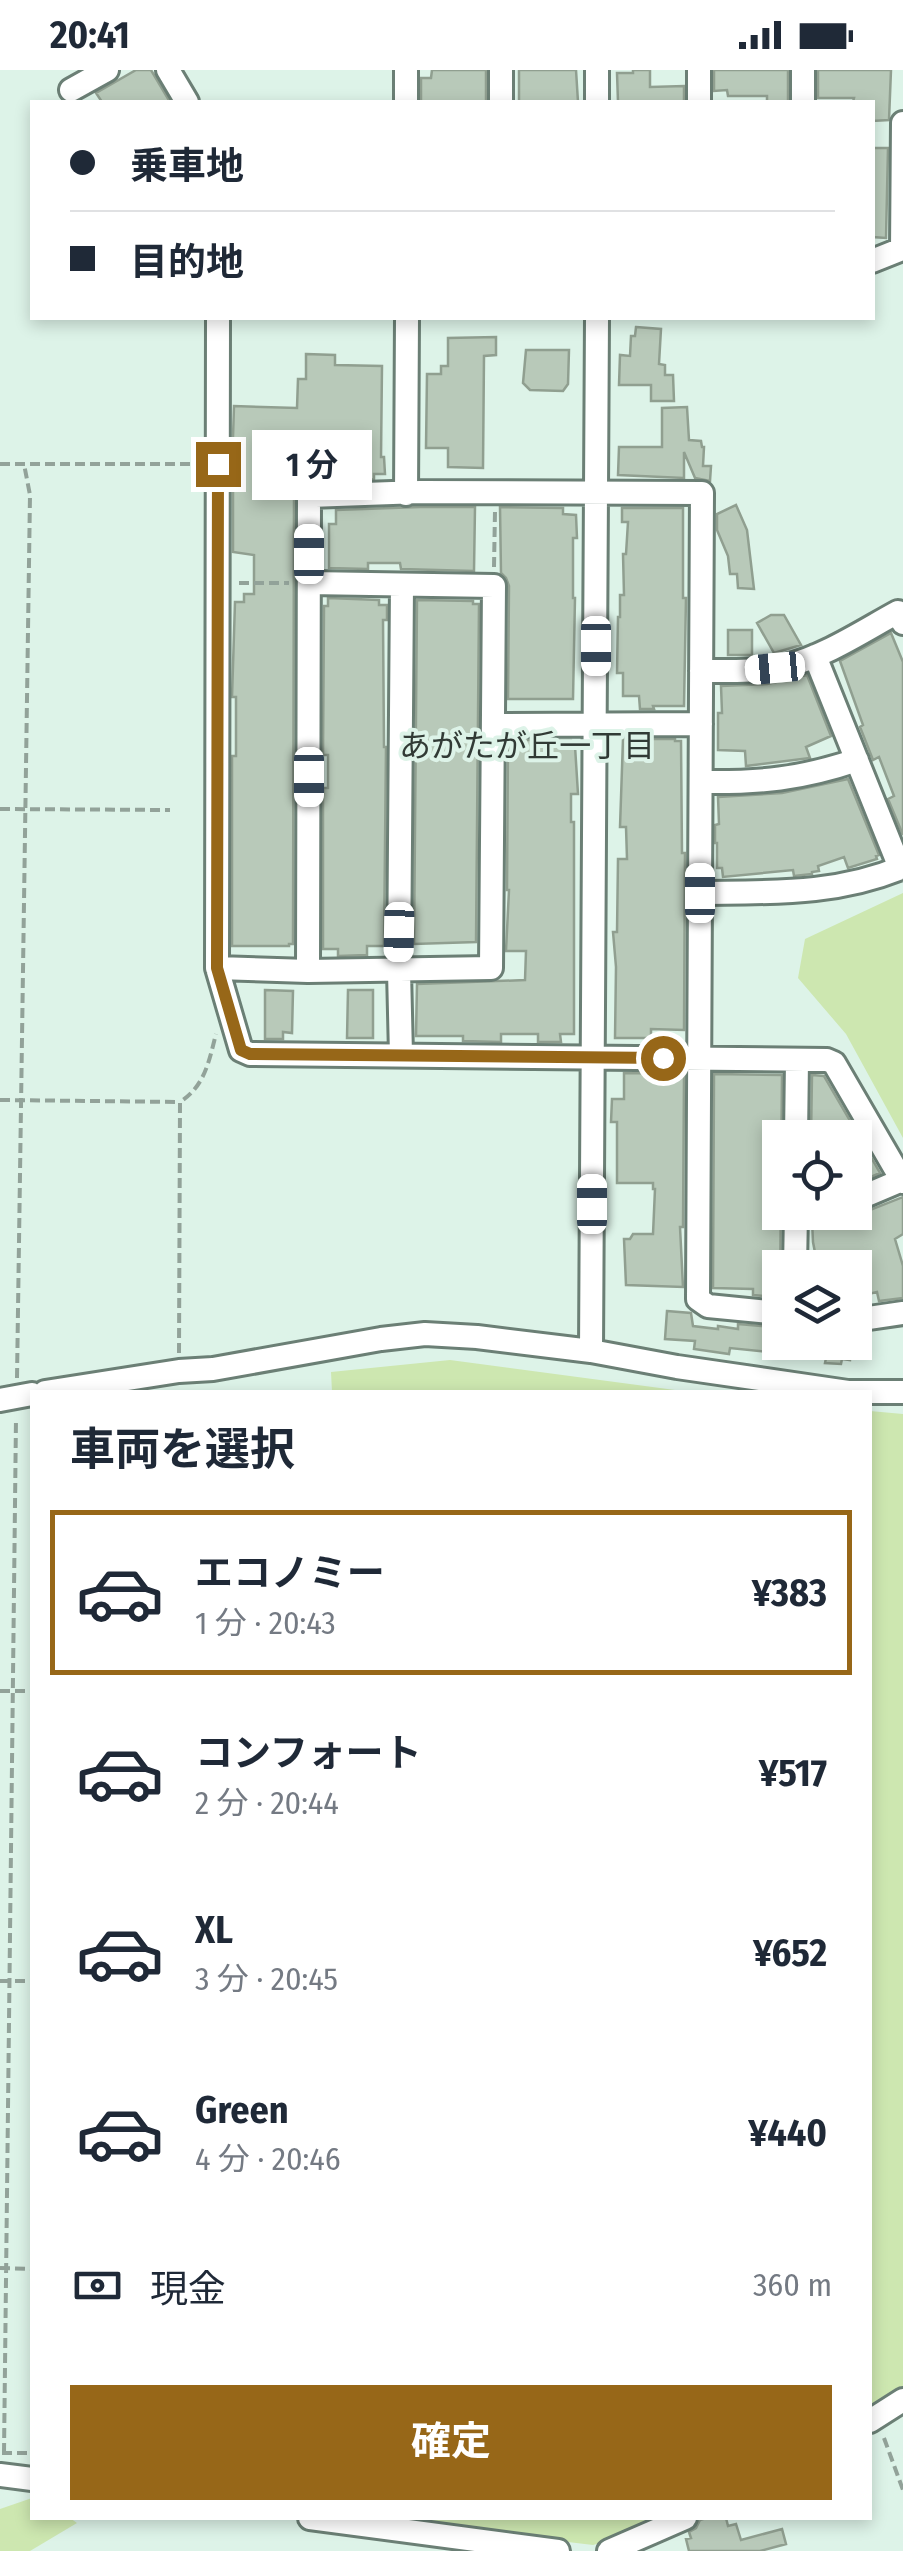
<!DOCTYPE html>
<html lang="ja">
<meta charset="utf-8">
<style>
:root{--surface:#fff;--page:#f6f6f7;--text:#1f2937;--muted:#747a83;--line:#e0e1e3;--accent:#976718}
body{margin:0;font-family:"Fira Sans Condensed","Noto Sans JP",sans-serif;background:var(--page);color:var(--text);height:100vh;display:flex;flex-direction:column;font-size:38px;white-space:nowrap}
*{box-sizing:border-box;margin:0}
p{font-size:32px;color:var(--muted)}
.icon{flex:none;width:55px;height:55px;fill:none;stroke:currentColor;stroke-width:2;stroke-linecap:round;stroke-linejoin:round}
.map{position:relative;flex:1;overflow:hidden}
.side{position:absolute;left:30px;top:1320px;width:842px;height:1130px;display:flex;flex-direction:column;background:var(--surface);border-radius:0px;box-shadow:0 5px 15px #0003}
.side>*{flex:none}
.top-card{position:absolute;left:30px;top:30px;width:845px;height:220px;border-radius:0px;box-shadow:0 5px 15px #0003;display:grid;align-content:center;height:220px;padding:0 40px;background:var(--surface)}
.tools{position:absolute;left:762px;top:1050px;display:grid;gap:20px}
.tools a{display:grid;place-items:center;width:110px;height:110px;border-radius:0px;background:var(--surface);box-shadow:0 5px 15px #0003;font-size:50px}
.end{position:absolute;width:45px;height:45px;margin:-22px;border:12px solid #976718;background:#fff;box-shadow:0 0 0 5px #fff}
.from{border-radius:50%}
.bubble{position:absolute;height:70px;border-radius:0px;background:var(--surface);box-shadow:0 5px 15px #0003;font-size:32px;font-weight:700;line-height:70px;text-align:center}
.car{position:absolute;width:30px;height:60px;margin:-30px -15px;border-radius:12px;box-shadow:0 0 8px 2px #0007;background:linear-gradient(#fff 24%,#345 0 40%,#fff 0 76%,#345 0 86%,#fff 0)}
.top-card b{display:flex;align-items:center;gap:35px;height:95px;font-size:38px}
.top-card b+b{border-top:2px solid var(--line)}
.top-card i{width:25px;height:25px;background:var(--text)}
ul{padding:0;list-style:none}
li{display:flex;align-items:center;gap:30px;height:165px;margin:0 20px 15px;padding:0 20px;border:5px solid transparent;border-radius:0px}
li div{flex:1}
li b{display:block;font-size:38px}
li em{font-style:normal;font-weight:700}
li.on{border-color:var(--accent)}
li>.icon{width:90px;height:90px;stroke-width:1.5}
h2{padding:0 40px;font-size:45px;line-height:120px}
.pay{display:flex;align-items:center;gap:25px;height:110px;padding:0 40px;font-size:38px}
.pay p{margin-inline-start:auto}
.action{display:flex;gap:20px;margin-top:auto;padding:20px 40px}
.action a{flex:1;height:115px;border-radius:0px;background:var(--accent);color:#fff;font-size:40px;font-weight:700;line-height:115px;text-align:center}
.status{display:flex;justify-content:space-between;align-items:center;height:70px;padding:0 50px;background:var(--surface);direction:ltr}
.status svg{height:28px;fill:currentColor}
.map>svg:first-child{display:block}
.green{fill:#cde7b0}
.building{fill:#b8c9b9;stroke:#909f90;stroke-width:2.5}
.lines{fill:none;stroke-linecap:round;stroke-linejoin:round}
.minor-casing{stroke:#6b7f75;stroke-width:28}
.path{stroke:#92a299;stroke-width:4;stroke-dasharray:10 5;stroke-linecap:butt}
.minor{stroke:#fff;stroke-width:22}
.route{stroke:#976718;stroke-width:12}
.labels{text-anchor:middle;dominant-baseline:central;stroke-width:8;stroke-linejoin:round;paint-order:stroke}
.neighbourhood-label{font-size:32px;fill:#313a35;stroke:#ddf3e8}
</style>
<div class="status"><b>20:41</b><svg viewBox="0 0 49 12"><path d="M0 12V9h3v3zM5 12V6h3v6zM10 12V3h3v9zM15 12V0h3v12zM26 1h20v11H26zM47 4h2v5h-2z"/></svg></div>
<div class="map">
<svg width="903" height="2481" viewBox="0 0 903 2481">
<rect width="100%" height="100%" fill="#ddf3e8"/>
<path class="green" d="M903 823V1068L846 964 798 908 805 869Z
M450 1290 690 1322H332L331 1302Z
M870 1341 903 1344V2329L870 2348Z
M32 2428V2448H70L77 2453 30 2481H0V2439Z
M368 2448H664L665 2454 593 2475Z"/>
<path class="building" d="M136 0H151L170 32H102L96 23Z
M432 0H486V32H421V8H431Z
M519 0H576L578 32H519Z
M633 0H650V17L684 16V32H618L617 3H633Z
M714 0H788V32H767V26H728L727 20 714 21Z
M818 0H891L889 50 872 51V32H853L854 28H818Z
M872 78H888L886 168 872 167Z
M636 257 661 259 659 294 665 295V305H673L674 331H651V315H619L620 285 630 286 631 266H635Z
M496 267V285L484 286 483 398 448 397V378H426L427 304H441V296H448V268Z
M526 280H569L568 314 563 321 530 320 523 313Z
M306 284 335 285V295L382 296 381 387H384L385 404H374V409L333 410V402L296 403 294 426 293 874H289V876H232V686H236V627H232L235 532H244V524H254V485L233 482V404H235L236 368 233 367 234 336 297 338 298 309H306Z
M687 337 689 370 701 371 702 377H704L703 396H711L710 411 695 408 684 382V408L618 405 619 377H662V338Z
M736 435 747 460 754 519 738 518 737 504H730L728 486 717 460V444Z
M420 437H475L474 501 401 499 400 493H368V499L329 498V454H336V440Z
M500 437 563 438V444L576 445 577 468H573V528H575L573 629H508L509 516 506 508 501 503Z
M622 438H683V528H686L684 636H653L654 639H640L639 626H623V603H617L618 547H620V525H624L623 484H626L628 452H622Z
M328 528 379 530V535H387V550H383L384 677H386L384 876H367V885L338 886V879H323V718H328V685H323L324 536H328Z
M417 530 473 531V534H479L476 872 414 874Z
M771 545H784L801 575 774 583 757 553Z
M728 560H752V585H728Z
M891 563 903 592V765L888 729 894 726 879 687 873 690 860 657 863 655 840 591Z
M807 605 831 666 806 677 810 688 746 696 745 681 718 680V643H722L721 616 767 614Z
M623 669H675V671H681L682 783H685L684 960 651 959V968H615L616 897 613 862H617L618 789H627L626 757H620Z
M508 670H571L572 676H575L578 724H571V752H574V964H560L561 972H538V964H501V972L463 971V966H416L417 914 525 910 526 881H506L509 820H507Z
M848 709 879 785 876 786 877 789 848 798 844 787 818 796 819 801 812 802V804L794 806 793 800 723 807 722 798H717V773H715V755L719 754 718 727 782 723Z
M265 920 293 921 292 963 283 962V969H265Z
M348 920H373V968H347Z
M624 1003 683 1004 684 1007 683 1157H680L683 1217 626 1215 624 1169H630L633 1164H653L655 1119H653V1113H617V1052H611L612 1029H624Z
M714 1004 782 1005 780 1224H774L773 1227 753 1225V1219L713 1218Z
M812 1005 824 1006 852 1054 851 1068H811Z
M855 1059 880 1103 855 1114Z
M903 1127V1164L895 1169 903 1196V1228L879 1231 877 1222 855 1227V1198H818L813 1172 812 1150 837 1142 860 1144Z
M667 1241 691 1243 693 1256 718 1259V1256L738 1259V1254L773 1257 770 1282 730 1278 729 1284 694 1279 695 1271 665 1269Z
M778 1272H852L850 1290 842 1289 841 1294 825 1293 826 1288 777 1283Z
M706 2448H726L728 2456 736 2454 741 2470 782 2459 786 2474 760 2481H689L686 2469 691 2468 689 2462 696 2458 700 2450Z"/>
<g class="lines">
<g class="minor-casing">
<path id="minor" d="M168 0 187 32
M406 0V32
M597 0V32
M803 0V32
M71 20 107 0
M501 32V0
M699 32V0
M872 191 902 179 903 53
M218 248 217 898 241 980 250 984 827 990 834 993 903 1112
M406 424 407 248
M815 586 900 798
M701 601C729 601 759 602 786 596 826 586 863 561 898 542L903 553
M493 655 701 654
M701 712C759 713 801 709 857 690
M701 823C771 822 837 825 903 797
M217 898 308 901 491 898 494 516 309 513
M308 901 309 426 420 422 702 423 698 1229 708 1236 780 1243
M401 985 399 901 402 515
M796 1068 797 990
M855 1130 902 1110
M795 1198 796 1142
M855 1250 903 1243
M591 1281 597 248
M45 1322 179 1301 213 1299 381 1269 425 1264 477 1267 591 1281 677 1297 848 1322H903
M0 1330 32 1324
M870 2351 903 2330
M0 2405 32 2409
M310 2448 558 2481
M609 2481 685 2448"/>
</g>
<path class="path" d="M0 394H200
M494 497 495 441
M239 513H289
M0 739 170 740
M0 1030 180 1032
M179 1283 180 1032C205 1016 209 991 216 964
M17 1308 30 425 24 394
M0 1621H32
M0 1911H32
M0 2198 32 2199
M884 2368 903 2420
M2 2383H32
M4 2383 16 1348"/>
<use href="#minor" class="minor"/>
</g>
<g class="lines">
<path class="route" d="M218 394 217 898 241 980 250 984 663 988"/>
</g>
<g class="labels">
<g class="neighbourhood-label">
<text x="527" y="676">あがたが丘一丁目</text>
</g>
</g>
</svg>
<div class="tools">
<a><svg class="icon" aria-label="locate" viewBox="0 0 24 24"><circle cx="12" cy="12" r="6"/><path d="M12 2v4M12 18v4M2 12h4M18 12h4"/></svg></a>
<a><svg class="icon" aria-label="layers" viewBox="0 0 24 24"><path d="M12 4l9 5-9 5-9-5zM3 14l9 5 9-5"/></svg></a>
</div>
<i class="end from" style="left:663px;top:988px"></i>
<i class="end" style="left:218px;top:394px"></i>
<div class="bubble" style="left:252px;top:360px;width:120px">1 分</div>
<i class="car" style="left:309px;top:484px;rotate:0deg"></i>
<i class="car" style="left:596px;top:576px;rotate:180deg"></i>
<i class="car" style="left:775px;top:598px;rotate:265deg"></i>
<i class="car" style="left:309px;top:707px;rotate:180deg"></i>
<i class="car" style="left:700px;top:823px;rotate:0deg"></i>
<i class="car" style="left:399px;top:862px;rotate:181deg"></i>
<i class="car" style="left:592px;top:1134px;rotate:0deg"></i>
<div class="top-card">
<b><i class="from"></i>乗車地</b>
<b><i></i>目的地</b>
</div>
<section class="side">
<h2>車両を選択</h2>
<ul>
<li class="on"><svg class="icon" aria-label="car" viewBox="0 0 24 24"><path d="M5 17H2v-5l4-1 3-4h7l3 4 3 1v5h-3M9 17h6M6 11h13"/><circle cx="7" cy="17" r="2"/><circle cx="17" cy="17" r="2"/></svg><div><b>エコノミー</b><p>1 分 · 20:43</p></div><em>¥383</em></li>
<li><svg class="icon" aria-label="car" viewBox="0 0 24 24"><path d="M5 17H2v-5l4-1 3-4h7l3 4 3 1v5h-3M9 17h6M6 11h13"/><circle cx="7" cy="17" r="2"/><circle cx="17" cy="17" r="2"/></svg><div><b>コンフォート</b><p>2 分 · 20:44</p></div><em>¥517</em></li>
<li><svg class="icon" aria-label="car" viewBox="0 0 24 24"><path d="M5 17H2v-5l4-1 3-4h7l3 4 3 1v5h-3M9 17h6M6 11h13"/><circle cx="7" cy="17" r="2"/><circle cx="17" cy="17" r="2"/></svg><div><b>XL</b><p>3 分 · 20:45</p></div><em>¥652</em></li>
<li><svg class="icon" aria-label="car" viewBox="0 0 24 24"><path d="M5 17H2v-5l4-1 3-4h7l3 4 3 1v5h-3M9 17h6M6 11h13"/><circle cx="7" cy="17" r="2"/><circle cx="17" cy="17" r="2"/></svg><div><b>Green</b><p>4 分 · 20:46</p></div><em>¥440</em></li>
</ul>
<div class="pay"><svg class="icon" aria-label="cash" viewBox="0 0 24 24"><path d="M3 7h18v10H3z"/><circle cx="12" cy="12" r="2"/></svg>現金<p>360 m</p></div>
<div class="action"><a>確定</a></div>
</section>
</div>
